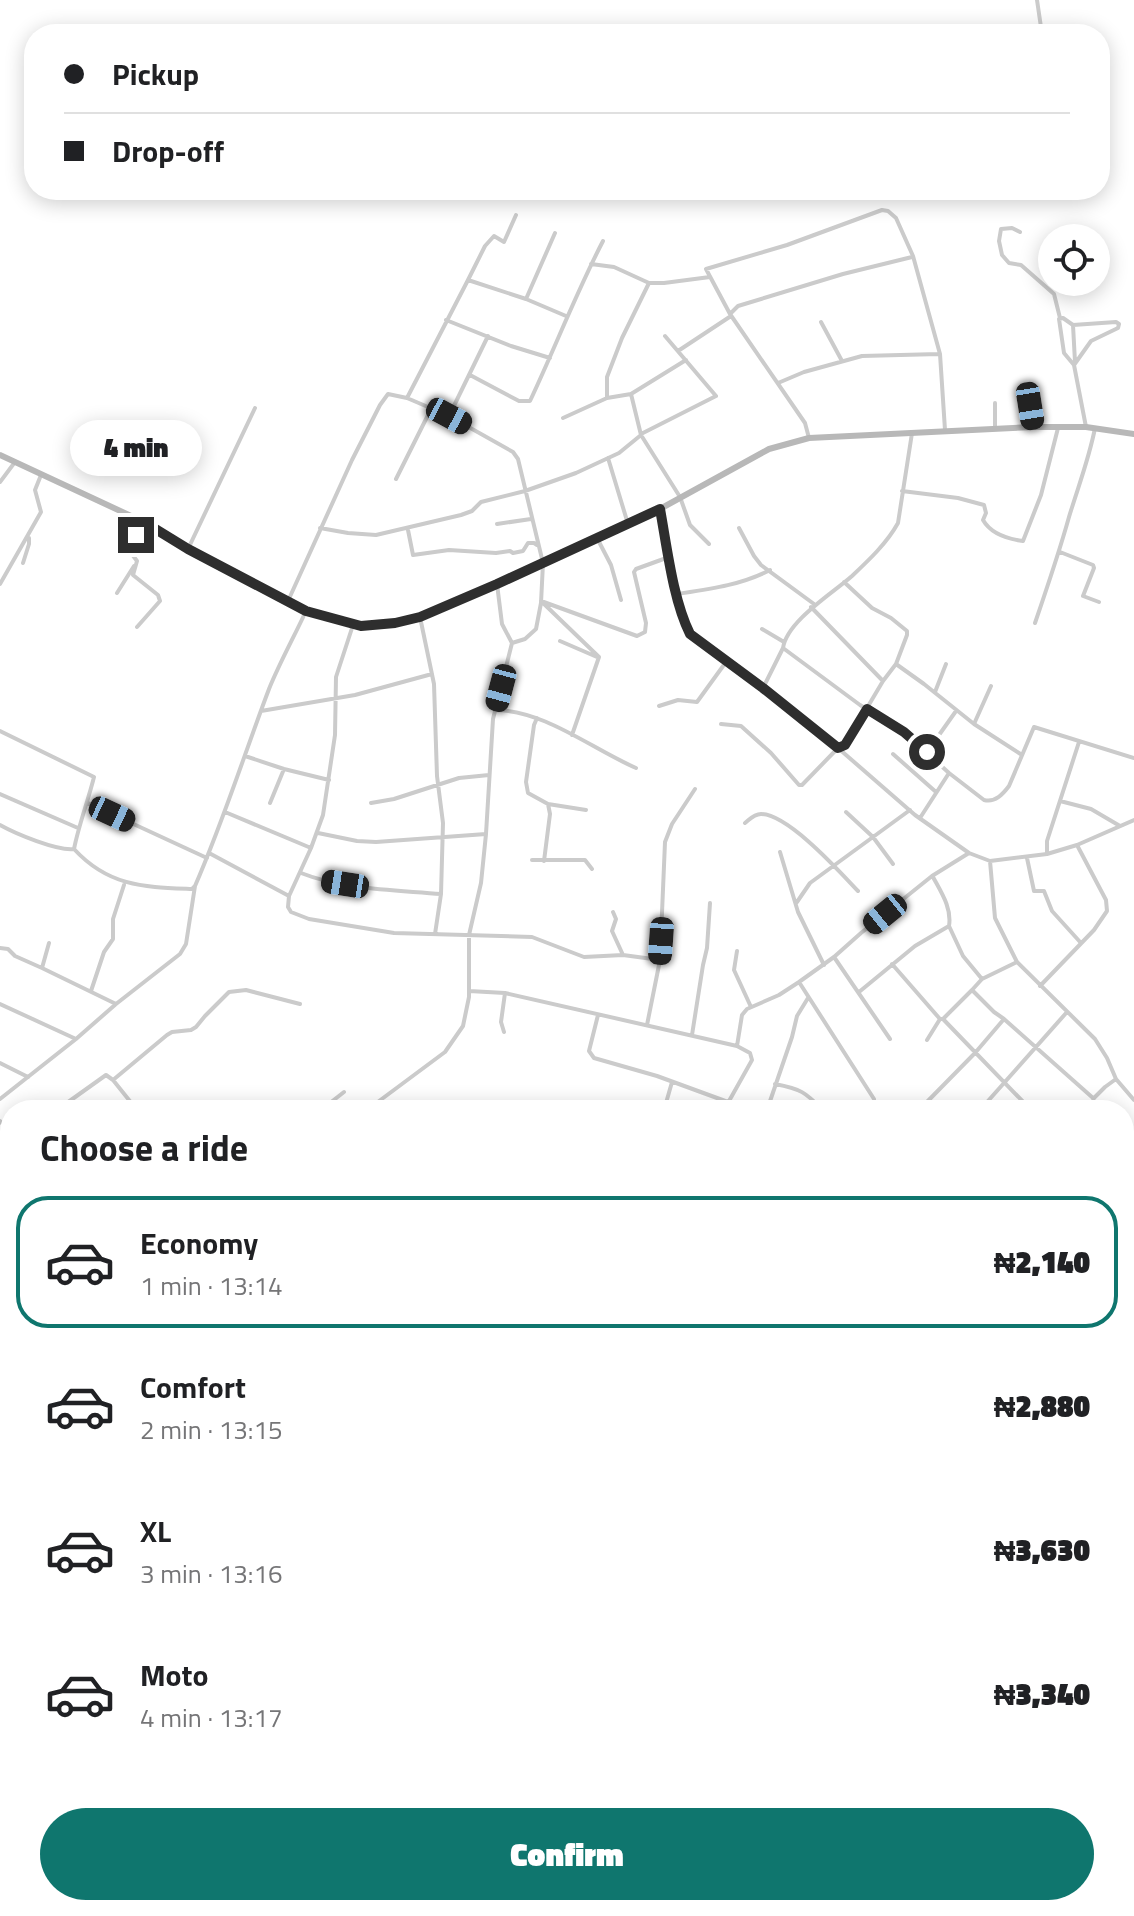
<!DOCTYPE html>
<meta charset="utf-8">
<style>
:root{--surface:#fff;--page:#f6f6f6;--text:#202124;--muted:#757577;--line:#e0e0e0;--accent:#0f766e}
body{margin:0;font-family:"Titillium Web",sans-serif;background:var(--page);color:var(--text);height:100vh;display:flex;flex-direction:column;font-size:30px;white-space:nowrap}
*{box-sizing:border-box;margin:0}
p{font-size:26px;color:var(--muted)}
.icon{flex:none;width:44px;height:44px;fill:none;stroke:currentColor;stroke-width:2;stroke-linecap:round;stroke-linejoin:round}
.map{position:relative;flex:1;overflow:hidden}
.side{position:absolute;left:0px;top:1100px;width:1134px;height:816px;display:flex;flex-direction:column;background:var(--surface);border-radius:32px 32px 0 0;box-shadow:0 4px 20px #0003}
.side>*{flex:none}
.banner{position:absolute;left:24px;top:24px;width:1086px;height:176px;border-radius:32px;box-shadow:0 4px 20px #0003;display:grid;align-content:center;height:176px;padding:0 40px;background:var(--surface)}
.tools{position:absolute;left:1038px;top:224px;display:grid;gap:16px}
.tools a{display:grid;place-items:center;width:72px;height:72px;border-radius:50%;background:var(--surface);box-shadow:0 4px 20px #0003;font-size:40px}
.end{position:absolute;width:36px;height:36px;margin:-18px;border:10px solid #2e2e2e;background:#fff;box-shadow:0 0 0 4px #fff}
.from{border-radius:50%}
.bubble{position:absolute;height:56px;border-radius:28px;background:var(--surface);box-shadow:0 4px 20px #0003;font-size:26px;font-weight:800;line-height:56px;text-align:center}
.car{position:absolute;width:24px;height:48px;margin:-24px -12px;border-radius:10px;box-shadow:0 0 6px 2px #0007;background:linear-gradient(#222 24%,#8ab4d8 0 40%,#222 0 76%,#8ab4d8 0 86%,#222 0)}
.banner b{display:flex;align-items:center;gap:28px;height:76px;font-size:30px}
.banner b+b{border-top:2px solid var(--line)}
.banner i{width:20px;height:20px;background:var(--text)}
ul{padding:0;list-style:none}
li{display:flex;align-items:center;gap:24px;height:132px;margin:0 16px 12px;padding:0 24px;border:4px solid transparent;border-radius:32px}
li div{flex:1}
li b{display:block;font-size:30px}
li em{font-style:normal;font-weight:800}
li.selected{border-color:var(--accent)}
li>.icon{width:72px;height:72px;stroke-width:1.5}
h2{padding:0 40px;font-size:36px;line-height:96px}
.primary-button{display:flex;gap:16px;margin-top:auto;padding:16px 40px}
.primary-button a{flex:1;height:92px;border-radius:48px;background:var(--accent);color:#fff;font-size:32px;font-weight:800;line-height:92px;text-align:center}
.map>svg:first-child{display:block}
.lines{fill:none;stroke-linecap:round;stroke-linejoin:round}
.minor{stroke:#cbcbcb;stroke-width:4}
.secondary{stroke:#b8b8b8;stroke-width:6}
.route{stroke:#2e2e2e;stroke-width:10}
</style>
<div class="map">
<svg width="1134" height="1916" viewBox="0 0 1134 1916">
<rect width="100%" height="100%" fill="#fff"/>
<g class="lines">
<path class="minor" d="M1037 0 1042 34
M1020 232 1012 228 1001 229 999 241 1002 255 1009 263 1021 265 1054 294 1060 318
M591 264 614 267 649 283H664L710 277
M468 280 485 246 494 236 504 242 516 215
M649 283 622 338 607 377V398L631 394 686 360
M526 299 555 233
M730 314 738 306 843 274 912 257
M446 320 511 346 550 358
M821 322 842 361
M1073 325 1075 362
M678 351 731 316
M1074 365 1091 341 1118 328 1119 324 1116 322 1073 325 1063 318 1059 319 1064 353 1074 365 1086 427
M470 375 519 401H530C555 348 576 293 603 241
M778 383 804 372 862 356 939 354
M1027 385 1033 427
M631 394 641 435 680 497 690 525 709 544
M407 398 468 280 526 299 566 316
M995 403V428
M449 416 488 336
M563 418 607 398
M641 434 716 396 665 336
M809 438 805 423 730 314 706 269 787 245 882 210 888 211 896 218 913 256 940 354 945 430
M608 458 628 524
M396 479 431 409
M0 482 15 462
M902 491 958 498 984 505 986 513 983 520C991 534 1008 539 1023 541L1041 495 1058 428
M660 509C668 548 673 599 690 634L763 688 838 748 915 815 969 853 990 861 1047 854 1077 845 1134 820
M497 524 531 519
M320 528 348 533 376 535 461 515 472 511 481 502 525 491 576 473 619 453 641 435
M739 528 754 556 761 565 814 604
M408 530 413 555 449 550 496 553 510 551 513 553 523 551 528 543H534L537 545
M597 538 611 565 621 600
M188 549 255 408
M1060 552 1093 565 1094 568 1083 596 1099 602
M23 563 29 544V538
M844 582 872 608 891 618 907 631V635L896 664
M0 584 41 512 35 490 41 475
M497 584 502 624 512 643
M117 593 134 566
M677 594C710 589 741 585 770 570
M288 601 352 460 380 405 388 394 407 398 449 416 513 452 518 459 543 563 541 603 536 629 525 639 512 643 493 719 486 834 481 883 469 935V997L463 1026 445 1052 367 1110
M541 601 637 636 645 632 646 623 634 572 636 569 669 557
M543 603 599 657 572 735
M811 607 883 681
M420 617 434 684 437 776 443 823 441 894 435 934
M1035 623C1047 588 1059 553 1069 517 1078 487 1089 459 1095 428
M353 625 336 677 335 735 323 815 311 848 289 896 288 907 291 912 309 919 394 933 532 937 584 957 623 955 660 960
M137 627 160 601 158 595 133 575 137 561 128 549 144 522
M762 629 784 642
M560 641 597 657
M783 648 860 705 904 732 949 773 984 800C995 803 1003 794 1009 786L1034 727 1134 758
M763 688 783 648C787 621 833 593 852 576 869 560 887 543 898 523L912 433
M935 692 946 664
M659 706 678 700 697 702 726 662
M495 710C544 710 592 749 636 768
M261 711 355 695 432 674
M537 718 534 725 526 782 528 793 548 804 586 810
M721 724 741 726 771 753 799 785H802L838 748 845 745 883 681 896 664 924 684 974 724 1022 755
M974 724 991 686
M0 731 94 777C88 801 79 824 74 849 109 887 145 887 192 889L195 886C223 822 244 755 269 689 280 662 294 637 306 611
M927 752 956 711
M893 754 936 792
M245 756 284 769 329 780
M0 794 78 828
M1060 801 1091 809 1120 826
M88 803 207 858
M270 803 284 769
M371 803 394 799 459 778 489 775
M225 812 311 848
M846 812 873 837 893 864
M920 818 949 773
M745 823C750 819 754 814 761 814 788 814 840 872 858 891
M0 825C16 834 57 851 74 849
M318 833 357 841 376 842 486 834
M780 852 798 912 824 965
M209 853 289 896
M1047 854V841L1079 742
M1027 858 1034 891H1044L1052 911 1081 943
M532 860H585L592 869
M544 861 550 814 548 804
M990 861 995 918 1017 962 1095 1039 1107 1058 1116 1079 1134 1100
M301 873C344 890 395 890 441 894
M933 877C941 892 952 908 949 926L963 956 982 979
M797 902 810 883 910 810
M613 912 616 919 612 931 623 955
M49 943 42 968 116 1004
M0 948 8 949 15 956 42 968
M737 951 734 970 751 1007
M834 957 890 1039
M892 964 940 1019
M799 982 874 1099
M1040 986 1094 930 1107 911 1106 900 1077 845
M972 990 982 979 1017 962
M91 991 104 952 113 939V919L124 885
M469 991 505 993 737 1046 750 1053 752 1060 724 1110
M859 992 915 946 949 926
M0 1004 76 1039
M598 1015 589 1051 594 1058 657 1076 728 1102
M943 1019 1031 1110
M647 1025 660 960 665 842 672 824 695 789
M504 1032 501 1022 505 993
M692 1035 703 965 707 948 710 903
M927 1040 940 1019H943L972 990 994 1012 1004 1019 1093 1098 1094 1103 1087 1110
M737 1046 742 1015 747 1009 779 995 799 982 834 957 861 933 932 876 969 853
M0 1063 28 1077
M113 1080 167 1035 172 1032 191 1030 196 1027 205 1016 229 992 246 990 300 1004
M775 1084C801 1089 805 1092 823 1110
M1094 1098 1105 1087 1116 1079
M0 1099 76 1039 116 1004 180 954 186 944 195 886
M57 1110 106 1075 113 1080 137 1110
M321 1110 344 1092
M664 1110 672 1082
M767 1110 792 1037 797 1016 808 998
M919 1110 975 1053 1004 1019
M980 1110 1067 1012
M0 1121 10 1133
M10 1231 4 1239 10 1242
M1124 1470 1130 1479
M1124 1483 1130 1479 1134 1484
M0 1596 10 1598
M1124 1694 1134 1684
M1124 1729 1134 1742
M236 1906 249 1916
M312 1906 317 1916
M366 1906 373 1916
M552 1906 549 1909 558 1916
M663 1906 681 1916
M783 1906 792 1916
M1049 1906 1055 1916
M1104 1906 1111 1916
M1114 1906 1123 1916
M192 1916 202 1906
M391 1916 405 1906
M544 1916 545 1912 549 1909
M1001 1916 1012 1906"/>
<path class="secondary" d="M0 455 144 522 188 549 306 611 353 625 395 623 420 617 497 584 660 509 769 449 809 438 1033 427H1086L1134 434
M1124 1594 1134 1583
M825 1916 834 1906"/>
</g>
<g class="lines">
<path class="route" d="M136 535 144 522 188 549 306 611 361 626 395 623 420 617 497 584 660 509C667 547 673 600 690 634L763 688 838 748 845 745 867 709 904 732 927 752"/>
</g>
</svg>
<div class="tools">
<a><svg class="icon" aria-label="locate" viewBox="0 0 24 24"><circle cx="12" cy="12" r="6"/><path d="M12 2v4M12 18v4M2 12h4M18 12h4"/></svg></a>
</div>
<i class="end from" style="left:927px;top:752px"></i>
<i class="end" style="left:136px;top:535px"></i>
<div class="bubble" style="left:70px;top:420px;width:132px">4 min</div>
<i class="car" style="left:1030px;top:406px;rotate:171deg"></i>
<i class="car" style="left:449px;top:416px;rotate:118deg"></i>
<i class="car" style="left:501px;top:688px;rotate:195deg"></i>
<i class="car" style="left:112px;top:814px;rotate:115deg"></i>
<i class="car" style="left:345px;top:884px;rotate:279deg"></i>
<i class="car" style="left:885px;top:914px;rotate:231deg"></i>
<i class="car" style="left:661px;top:941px;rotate:184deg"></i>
<div class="banner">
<b><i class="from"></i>Pickup</b>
<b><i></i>Drop-off</b>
</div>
<section class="side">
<h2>Choose a ride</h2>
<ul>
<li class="selected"><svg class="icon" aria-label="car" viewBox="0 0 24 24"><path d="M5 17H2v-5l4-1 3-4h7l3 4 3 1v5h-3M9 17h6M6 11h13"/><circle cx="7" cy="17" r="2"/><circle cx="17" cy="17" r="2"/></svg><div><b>Economy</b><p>1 min · 13:14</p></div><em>₦2,140</em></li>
<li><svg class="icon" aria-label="car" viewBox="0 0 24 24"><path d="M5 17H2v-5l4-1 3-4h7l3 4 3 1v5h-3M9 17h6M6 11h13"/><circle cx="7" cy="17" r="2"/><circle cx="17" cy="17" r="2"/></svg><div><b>Comfort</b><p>2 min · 13:15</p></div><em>₦2,880</em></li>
<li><svg class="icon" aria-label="car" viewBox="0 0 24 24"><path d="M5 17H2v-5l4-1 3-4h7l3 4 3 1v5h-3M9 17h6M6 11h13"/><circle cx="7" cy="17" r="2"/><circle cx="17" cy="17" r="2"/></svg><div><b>XL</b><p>3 min · 13:16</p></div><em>₦3,630</em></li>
<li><svg class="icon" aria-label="car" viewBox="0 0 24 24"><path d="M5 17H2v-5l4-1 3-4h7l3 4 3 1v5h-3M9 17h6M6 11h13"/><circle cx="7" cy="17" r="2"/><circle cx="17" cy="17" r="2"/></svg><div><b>Moto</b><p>4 min · 13:17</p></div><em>₦3,340</em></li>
</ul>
<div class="primary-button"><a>Confirm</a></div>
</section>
</div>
